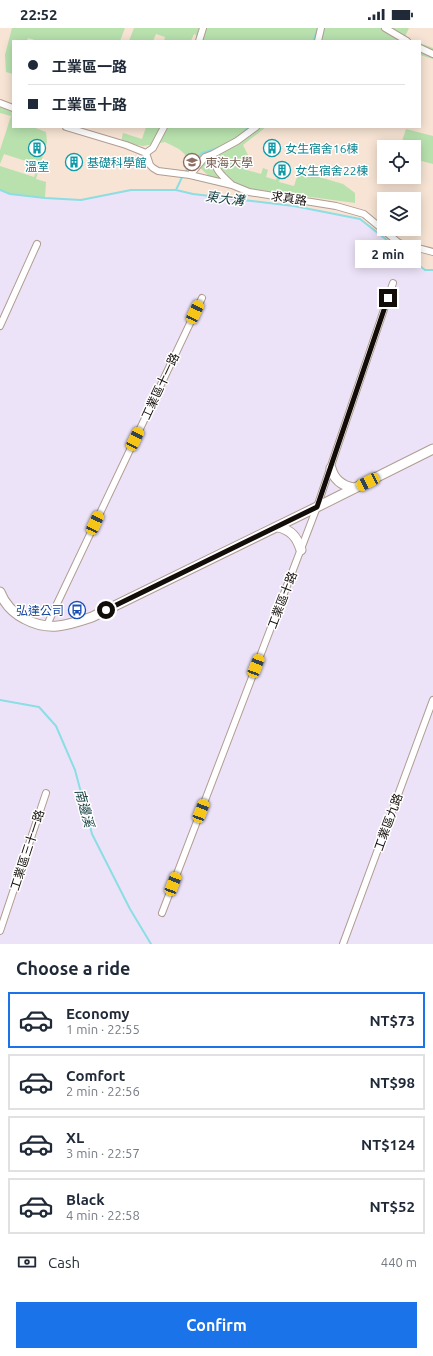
<!DOCTYPE html>
<meta charset="utf-8">
<style>
:root{--surface:#fff;--page:#f6f6f7;--text:#1f2937;--muted:#747a83;--line:#e0e1e3;--accent:#1a73e8}
body{margin:0;font-family:Ubuntu,"Noto Sans TC",sans-serif;background:var(--page);color:var(--text);height:100vh;display:flex;flex-direction:column;font-size:15px;white-space:nowrap}
*{box-sizing:border-box;margin:0}
p{font-size:13px;color:var(--muted)}
.icon{flex:none;width:22px;height:22px;fill:none;stroke:currentColor;stroke-width:2;stroke-linecap:round;stroke-linejoin:round}
.map{position:relative;height:916px;overflow:hidden}
.panel{display:flex;flex-direction:column;background:var(--surface);flex:1}
.panel>*{flex:none}
.guide{position:absolute;left:12px;top:12px;width:409px;height:88px;border-radius:0px;box-shadow:0 2px 10px #0003;display:grid;align-content:center;height:88px;padding:0 16px;background:var(--surface)}
.fabs{position:absolute;left:377px;top:112px;display:grid;gap:8px}
.fabs a{display:grid;place-items:center;width:44px;height:44px;border-radius:0px;background:var(--surface);box-shadow:0 2px 10px #0003;font-size:20px}
.end{position:absolute;width:18px;height:18px;margin:-9px;border:5px solid #130d09;background:#fff;box-shadow:0 0 0 2px #fff}
.from{border-radius:50%}
.bubble{position:absolute;height:28px;border-radius:0px;background:var(--surface);box-shadow:0 2px 10px #0003;font-size:13px;font-weight:600;line-height:28px;text-align:center}
.car{position:absolute;width:12px;height:24px;margin:-12px -6px;border-radius:5px;box-shadow:0 0 3px 1px #0007;background:linear-gradient(#f5c518 24%,#345 0 40%,#f5c518 0 76%,#345 0 86%,#f5c518 0)}
.guide b{display:flex;align-items:center;gap:14px;height:38px;font-size:15px}
.guide b+b{border-top:1px solid var(--line)}
.guide i{width:10px;height:10px;background:var(--text)}
ul{padding:0;list-style:none}
li{display:flex;align-items:center;gap:12px;height:56px;margin:0 8px 6px;padding:0 8px;border:2px solid var(--line);border-radius:0px}
li div{flex:1}
li b{display:block;font-size:15px}
li em{font-style:normal;font-weight:600}
li.active{border-color:var(--accent)}
li>.icon{width:36px;height:36px;stroke-width:1.5}
h2{padding:0 16px;font-size:18px;line-height:48px}
.pay{display:flex;align-items:center;gap:10px;height:44px;padding:0 16px;font-size:15px}
.pay p{margin-inline-start:auto}
.primary-button{display:flex;gap:8px;margin-top:auto;padding:8px 16px}
.primary-button a{flex:1;height:46px;border-radius:0px;background:var(--accent);color:#fff;font-size:16px;font-weight:600;line-height:46px;text-align:center}
.status{display:flex;justify-content:space-between;align-items:center;height:28px;padding:0 20px;background:var(--surface);direction:ltr}
.status svg{height:11px;fill:currentColor}
.map>svg:first-child{display:block}
.industrial{fill:#ede3f8}
.education{fill:#f7e4d4;fill-rule:evenodd}
.green{fill:#b8e1ae}
.lines{fill:none;stroke-linecap:round;stroke-linejoin:round}
.stream{stroke:#8adee4;stroke-width:2}
.street-casing{stroke:#b19d92;stroke-width:8}
.secondary-casing{stroke:#b19d92;stroke-width:11}
.street{stroke:#fff;stroke-width:6}
.secondary{stroke:#fff;stroke-width:9}
.route{stroke:#130d09;stroke-width:5}
.labels{text-anchor:middle;dominant-baseline:central;stroke-width:3;stroke-linejoin:round;paint-order:stroke}
.culture-label{font-size:12px;fill:#0d838f;stroke:#fff;text-anchor:start}
.education-label{font-size:12px;fill:#785e54;stroke:#fff;text-anchor:start}
.street-label{font-size:12px;fill:#130d09;stroke:#fff}
.transit-label{font-size:12px;fill:#164399;stroke:#fff;text-anchor:end}
.water-label{font-size:13px;font-style:italic;fill:#1c4446;stroke:#fff}
</style>
<div class="status"><b>22:52</b><svg viewBox="0 0 49 12"><path d="M0 12V9h3v3zM5 12V6h3v6zM10 12V3h3v9zM15 12V0h3v12zM26 1h20v11H26zM47 4h2v5h-2z"/></svg></div>
<div class="map">
<svg width="433" height="916" viewBox="0 0 433 916">
<rect width="100%" height="100%" fill="#fcefe7"/>
<path class="industrial" d="M0 162 10 166 45 170 81 172 131 162H176L193 166 294 178 360 191 425 242H433V916H0Z"/>
<path class="education" d="M0 0H433V242H425L360 191 294 178 193 166 176 162H131L81 172 45 170 10 166 0 162ZM13 13H420V99H13ZM384 119H414V149H384ZM384 171H414V201H384Z"/>
<path class="green" d="M12 0H125L120 13H38L28 10 27 13H13V46L6 44 5 27Z
M134 0H409L404 11 412 13H196V7L194 6 191 13H164L165 9 156 6 153 13H129Z
M420 15 433 20V31L420 27Z
M0 75 13 80V99H33L46 104 47 114 36 151 46 154 45 170 10 166 0 162V138L34 149 38 137 4 126 0 136V122L11 88 0 85Z
M146 99H266L243 117 248 127 243 141 261 146 263 140 268 142 266 149 276 152 278 146 281 147 279 154 294 158 299 143 343 156 355 165V175L245 160 209 148 179 121 165 114 143 118 121 114 123 105 142 111Z
M406 101 433 108V136L414 131V119H400Z"/>
<g class="lines">
<path class="stream" d="M313 13 318 1
M241 107 249 99
M0 162 10 166 45 170 81 172 131 162H176L193 166 294 178 360 191 425 242H433
M176 162 184 145 202 125 221 119
M0 672 39 679 56 698 75 742 92 806 130 881 151 916"/>
<g class="street-casing">
<path id="street" d="M385 0 407 13
M199 13 203 0
M318 13 321 0
M420 20 433 26
M0 75 13 80
M66 99 126 117 146 125
M146 125 150 137 153 140 158 143 190 147 232 157 249 164 336 178 364 186 399 215 433 224
M146 125 153 120 164 99
M213 126C214 141 221 147 231 156
M190 147 205 129 213 126 237 113 256 99
M0 298 37 216
M46 599 202 270
M162 885 317 479 393 255
M0 903 46 765
M343 916 433 672"/>
</g>
<g class="secondary-casing">
<path id="secondary" d="M331 440C334 452 343 458 354 460
M278 499C291 502 297 509 301 522
M0 564C5 577 13 585 25 591 49 604 68 597 92 589L317 479 433 421"/>
</g>
<use href="#street" class="street"/>
<use href="#secondary" class="secondary"/>
</g>
<g class="lines">
<path class="route" d="M106 582 317 479 388 270"/>
</g>
<defs>
<g id="building-ring" transform="scale(0.9)"><circle r="9.5" fill="#fff" stroke="#0f9aa8" stroke-width="1.5"/><path d="M-4-6H4V6H1V3H-1V6H-4ZM-2.5-4.3h1.7v1.8h-1.7ZM.8-4.3h1.7v1.8H.8ZM-2.5-1h1.7V.8h-1.7ZM.8-1h1.7V.8H.8Z" fill="#0f9aa8"/></g>
<g id="university-ring" transform="scale(0.9)"><circle r="9.5" fill="#fff" stroke="#8d6e63" stroke-width="1.5"/><path d="M0-5L7-2L0 1L-7-2ZM-4 1L0 2.5L4 1V4Q0 6-4 4Z" fill="#8d6e63"/></g>
<g id="bus-ring" transform="scale(0.9)"><circle r="9.5" fill="#fff" stroke="#1a4fb4" stroke-width="1.5"/><path d="M-5-6H5V4H4V6H2V4H-2V6H-4V4H-5ZM-3.5-4V0h7V-4ZM-3.5 1.2v1.5H-2V1.2ZM2 1.2v1.5H3.5V1.2Z" fill="#1a4fb4"/></g>
</defs>
<g fill-rule="evenodd">
<use href="#building-ring" x="37" y="120"/>
<use href="#building-ring" x="272" y="120"/>
<use href="#building-ring" x="74" y="134"/>
<use href="#university-ring" x="192" y="134"/>
<use href="#building-ring" x="282" y="142"/>
<use href="#bus-ring" x="77" y="582"/>
</g>
<g class="labels">
<g class="culture-label">
<text x="285" y="120">女生宿舍16棟</text>
<text x="87" y="134">基礎科學館</text>
<text x="37" y="138" text-anchor="middle">溫室</text>
<text x="295" y="142">女生宿舍22棟</text>
</g>
<g class="education-label">
<text x="205" y="134">東海大學</text>
</g>
<g class="street-label">
<text transform="translate(289 170) rotate(9)">求真路</text>
<text transform="translate(160 358) rotate(-65)">工業區十一路</text>
<text transform="translate(282 572) rotate(-69)">工業區十路</text>
<text transform="translate(388 794) rotate(-70)">工業區九路</text>
<text transform="translate(27 822) rotate(-72)">工業區三十一路</text>
</g>
<g class="transit-label">
<text x="64" y="582">弘達公司</text>
</g>
<g class="water-label">
<text transform="translate(225 170) rotate(7)">東大溝</text>
<text transform="translate(85 780) rotate(75)">南邊溪</text>
</g>
</g>
</svg>
<div class="fabs">
<a><svg class="icon" aria-label="locate" viewBox="0 0 24 24"><circle cx="12" cy="12" r="6"/><path d="M12 2v4M12 18v4M2 12h4M18 12h4"/></svg></a>
<a><svg class="icon" aria-label="layers" viewBox="0 0 24 24"><path d="M12 4l9 5-9 5-9-5zM3 14l9 5 9-5"/></svg></a>
</div>
<i class="end from" style="left:106px;top:582px"></i>
<i class="end" style="left:388px;top:270px"></i>
<div class="bubble" style="left:355px;top:212px;width:66px">2 min</div>
<i class="car" style="left:195px;top:284px;rotate:25deg"></i>
<i class="car" style="left:135px;top:411px;rotate:26deg"></i>
<i class="car" style="left:368px;top:454px;rotate:243deg"></i>
<i class="car" style="left:95px;top:495px;rotate:25deg"></i>
<i class="car" style="left:256px;top:638px;rotate:21deg"></i>
<i class="car" style="left:201px;top:783px;rotate:21deg"></i>
<i class="car" style="left:173px;top:856px;rotate:21deg"></i>
<div class="guide">
<b><i class="from"></i>工業區一路</b>
<b><i></i>工業區十路</b>
</div>
</div>
<section class="panel">
<h2>Choose a ride</h2>
<ul>
<li class="active"><svg class="icon" aria-label="car" viewBox="0 0 24 24"><path d="M5 17H2v-5l4-1 3-4h7l3 4 3 1v5h-3M9 17h6M6 11h13"/><circle cx="7" cy="17" r="2"/><circle cx="17" cy="17" r="2"/></svg><div><b>Economy</b><p>1 min · 22:55</p></div><em>NT$73</em></li>
<li><svg class="icon" aria-label="car" viewBox="0 0 24 24"><path d="M5 17H2v-5l4-1 3-4h7l3 4 3 1v5h-3M9 17h6M6 11h13"/><circle cx="7" cy="17" r="2"/><circle cx="17" cy="17" r="2"/></svg><div><b>Comfort</b><p>2 min · 22:56</p></div><em>NT$98</em></li>
<li><svg class="icon" aria-label="car" viewBox="0 0 24 24"><path d="M5 17H2v-5l4-1 3-4h7l3 4 3 1v5h-3M9 17h6M6 11h13"/><circle cx="7" cy="17" r="2"/><circle cx="17" cy="17" r="2"/></svg><div><b>XL</b><p>3 min · 22:57</p></div><em>NT$124</em></li>
<li><svg class="icon" aria-label="car" viewBox="0 0 24 24"><path d="M5 17H2v-5l4-1 3-4h7l3 4 3 1v5h-3M9 17h6M6 11h13"/><circle cx="7" cy="17" r="2"/><circle cx="17" cy="17" r="2"/></svg><div><b>Black</b><p>4 min · 22:58</p></div><em>NT$52</em></li>
</ul>
<div class="pay"><svg class="icon" aria-label="cash" viewBox="0 0 24 24"><path d="M3 7h18v10H3z"/><circle cx="12" cy="12" r="2"/></svg>Cash<p>440 m</p></div>
<div class="primary-button"><a>Confirm</a></div>
</section>
